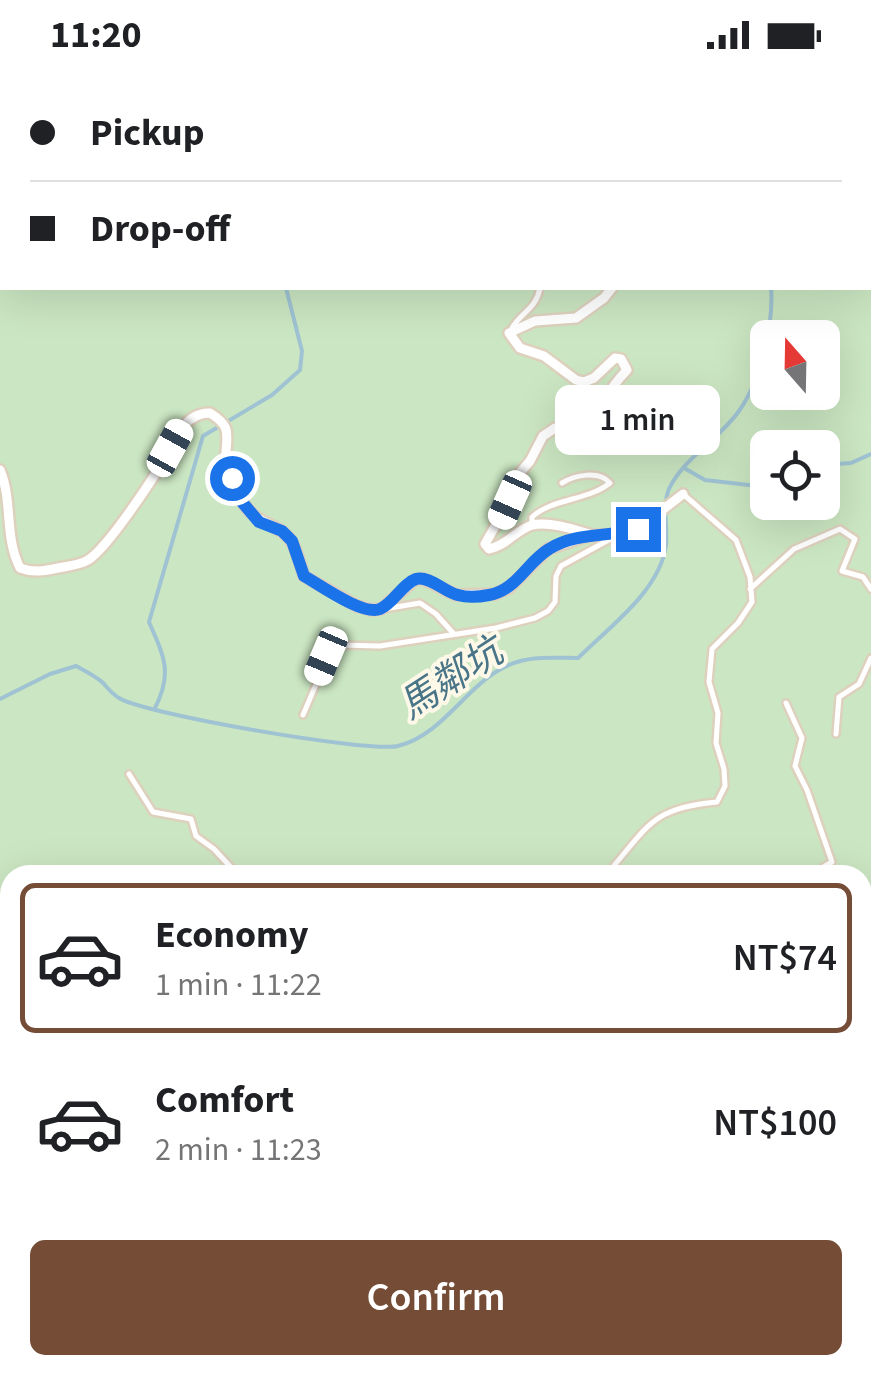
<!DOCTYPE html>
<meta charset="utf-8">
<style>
:root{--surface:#fff;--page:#f2f2f2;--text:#202124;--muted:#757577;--line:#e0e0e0;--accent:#754d37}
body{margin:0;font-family:"Source Sans 3","Noto Sans TC",sans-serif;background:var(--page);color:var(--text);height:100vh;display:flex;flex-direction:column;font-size:38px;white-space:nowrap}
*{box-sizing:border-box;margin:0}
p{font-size:32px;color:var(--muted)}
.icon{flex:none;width:55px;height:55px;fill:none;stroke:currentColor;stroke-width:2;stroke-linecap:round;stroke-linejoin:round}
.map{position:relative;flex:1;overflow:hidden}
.side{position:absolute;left:0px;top:795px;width:872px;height:510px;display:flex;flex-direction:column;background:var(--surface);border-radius:30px 30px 0 0;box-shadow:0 10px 40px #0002}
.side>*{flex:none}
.hud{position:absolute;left:0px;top:0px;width:872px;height:220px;box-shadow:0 10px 40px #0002;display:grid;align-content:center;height:220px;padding:0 30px;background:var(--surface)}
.needle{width:65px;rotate:340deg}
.tools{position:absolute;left:750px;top:250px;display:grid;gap:20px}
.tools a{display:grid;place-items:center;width:90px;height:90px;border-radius:15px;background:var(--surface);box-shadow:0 10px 40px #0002;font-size:50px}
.end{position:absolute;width:45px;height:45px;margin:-22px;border:12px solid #1a73e8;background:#fff;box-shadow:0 0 0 5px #fff}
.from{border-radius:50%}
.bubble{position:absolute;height:70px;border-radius:15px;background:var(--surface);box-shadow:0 10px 40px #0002;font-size:32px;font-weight:600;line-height:70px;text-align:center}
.car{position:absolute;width:30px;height:60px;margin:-30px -15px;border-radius:12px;box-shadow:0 0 8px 2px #0007;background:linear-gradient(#fff 24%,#345 0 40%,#fff 0 76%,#345 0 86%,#fff 0)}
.hud b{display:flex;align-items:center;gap:35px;height:95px;font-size:38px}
.hud b+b{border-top:2px solid var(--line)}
.hud i{width:25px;height:25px;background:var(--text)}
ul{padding:18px 0 0;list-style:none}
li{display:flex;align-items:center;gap:30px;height:150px;margin:0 20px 15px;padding:0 10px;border:5px solid transparent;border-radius:15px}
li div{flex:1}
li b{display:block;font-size:38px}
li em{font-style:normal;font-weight:600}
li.on{border-color:var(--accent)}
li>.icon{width:90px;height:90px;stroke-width:1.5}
.cta{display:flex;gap:20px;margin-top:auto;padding:20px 30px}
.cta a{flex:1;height:115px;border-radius:15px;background:var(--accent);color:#fff;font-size:40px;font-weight:600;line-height:115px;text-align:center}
.status{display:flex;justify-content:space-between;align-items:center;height:70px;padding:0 50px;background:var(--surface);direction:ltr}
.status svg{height:28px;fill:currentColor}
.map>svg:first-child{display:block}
.green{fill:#cbe6c2;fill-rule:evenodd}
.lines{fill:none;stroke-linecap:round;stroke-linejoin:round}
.stream{stroke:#9fc3d3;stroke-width:4}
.service-casing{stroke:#ddd1be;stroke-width:10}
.minor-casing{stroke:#ddd1be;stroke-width:14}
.service{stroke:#fff;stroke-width:5}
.minor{stroke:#fff;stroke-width:9}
.route{stroke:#1a73e8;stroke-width:12}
.labels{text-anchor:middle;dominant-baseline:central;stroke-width:8;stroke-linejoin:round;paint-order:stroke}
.water-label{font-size:38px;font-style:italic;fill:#497588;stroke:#fdf8e7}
</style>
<div class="status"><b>11:20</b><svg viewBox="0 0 49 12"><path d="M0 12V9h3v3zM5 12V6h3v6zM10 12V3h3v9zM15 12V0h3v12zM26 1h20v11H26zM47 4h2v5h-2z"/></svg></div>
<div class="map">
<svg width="871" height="1305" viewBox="0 0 871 1305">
<rect width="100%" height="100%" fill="#faf4e2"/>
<path class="green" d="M0 0H871V1305H0ZM2 2H870V218H2ZM768 268H822V322H768ZM768 378H822V432H768ZM10 805H862V1295H10Z"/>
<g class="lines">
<path class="stream" d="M404 2V0
M804 2 805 0
M822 395 851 393 871 384
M684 398 705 410 766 417 768 414
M0 629 50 604 76 596C85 601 94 605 102 612 107 617 112 624 119 628 144 644 369 683 398 676 447 664 470 606 517 592 536 586 558 588 578 588 609 557 660 521 666 475 668 456 661 432 671 415 687 386 720 368 739 341 760 312 774 253 771 218
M155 638C173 603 164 586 149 552L203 366 272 325 300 300 302 281 286 218"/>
<g class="service-casing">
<path id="service" d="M511 260C520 242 536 240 540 218
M532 455V447C553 428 587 431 610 413 599 400 575 405 562 413
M750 519 794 479 840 459 855 469 842 501 863 507 871 519
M384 539 420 533 436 544 453 563
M786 633 802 668 795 696 807 720 832 792 810 805
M303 645 332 577 339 575 380 576 496 558 535 548 548 541 555 532 556 506 561 496 614 467
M836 664 839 627 859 614 871 588
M129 704 153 742 191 749 196 766 214 779 238 805
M606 805C648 757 650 738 717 732L725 716 724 699 716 673 718 643 709 612 712 579 738 553 752 532 750 507 736 470 683 424
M862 931 871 927
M862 1156 871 1162
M136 1295 140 1305
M455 1295 502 1305
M696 1295 699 1305
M752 1295 757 1305
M834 1295 843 1305
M1 1305 20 1295
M302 1305 306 1295
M860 1305 865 1290 862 1285"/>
</g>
<g class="minor-casing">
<path id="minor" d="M653 2 655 0
M0 400C13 430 4 467 20 498 33 503 44 501 58 498 68 496 80 495 88 490 106 479 147 417 160 397 172 377 182 342 210 343 231 356 227 363 226 383 226 397 234 417 241 429 255 456 275 451 289 468 297 478 300 494 304 506L357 536 372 540 381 539 415 510 423 509 456 525 495 524 509 518 548 479 591 465H617L638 459 683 424
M589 464C573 459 549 451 532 455 516 460 506 476 489 479L485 474 510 430 513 411 530 391 543 366 555 358 590 361 599 358C599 334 611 317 627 300L621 289 615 288 594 308 584 312 576 310 544 286 520 278 509 263 535 251 576 248 604 228 612 218"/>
</g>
<use href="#service" class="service"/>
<use href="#minor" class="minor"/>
</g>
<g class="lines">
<path class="route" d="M232 408 242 432 259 452 282 461 292 471 304 506C320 515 363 546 380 539 394 533 402 514 416 509 429 505 446 523 458 525 468 528 479 527 489 525 517 520 527 492 549 479 576 462 610 467 638 459"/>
</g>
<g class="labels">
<g class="water-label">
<text transform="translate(451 609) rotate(-33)">馬鄰坑</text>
</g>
</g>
</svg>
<div class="tools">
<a><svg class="needle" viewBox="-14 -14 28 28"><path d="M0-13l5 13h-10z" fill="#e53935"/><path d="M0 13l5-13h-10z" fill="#757577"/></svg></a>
<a><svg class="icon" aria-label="locate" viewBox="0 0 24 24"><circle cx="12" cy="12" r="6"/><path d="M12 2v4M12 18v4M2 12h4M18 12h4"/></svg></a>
</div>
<i class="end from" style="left:232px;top:408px"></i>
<i class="end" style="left:638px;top:459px"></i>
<div class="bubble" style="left:555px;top:315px;width:165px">1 min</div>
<i class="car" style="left:170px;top:378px;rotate:29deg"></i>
<i class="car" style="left:510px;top:430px;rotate:204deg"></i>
<i class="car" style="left:326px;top:586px;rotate:203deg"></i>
<div class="hud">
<b><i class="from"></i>Pickup</b>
<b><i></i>Drop-off</b>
</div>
<section class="side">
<ul>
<li class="on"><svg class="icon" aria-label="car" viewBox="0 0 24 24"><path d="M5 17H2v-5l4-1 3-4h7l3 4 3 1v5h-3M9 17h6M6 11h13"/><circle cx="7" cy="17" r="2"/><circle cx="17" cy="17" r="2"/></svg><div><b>Economy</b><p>1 min · 11:22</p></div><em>NT$74</em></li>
<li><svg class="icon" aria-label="car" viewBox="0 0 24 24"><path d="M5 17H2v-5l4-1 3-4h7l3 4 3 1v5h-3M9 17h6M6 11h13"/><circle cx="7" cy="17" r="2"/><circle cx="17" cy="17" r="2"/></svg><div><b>Comfort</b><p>2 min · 11:23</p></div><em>NT$100</em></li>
</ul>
<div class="cta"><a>Confirm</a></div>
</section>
</div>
